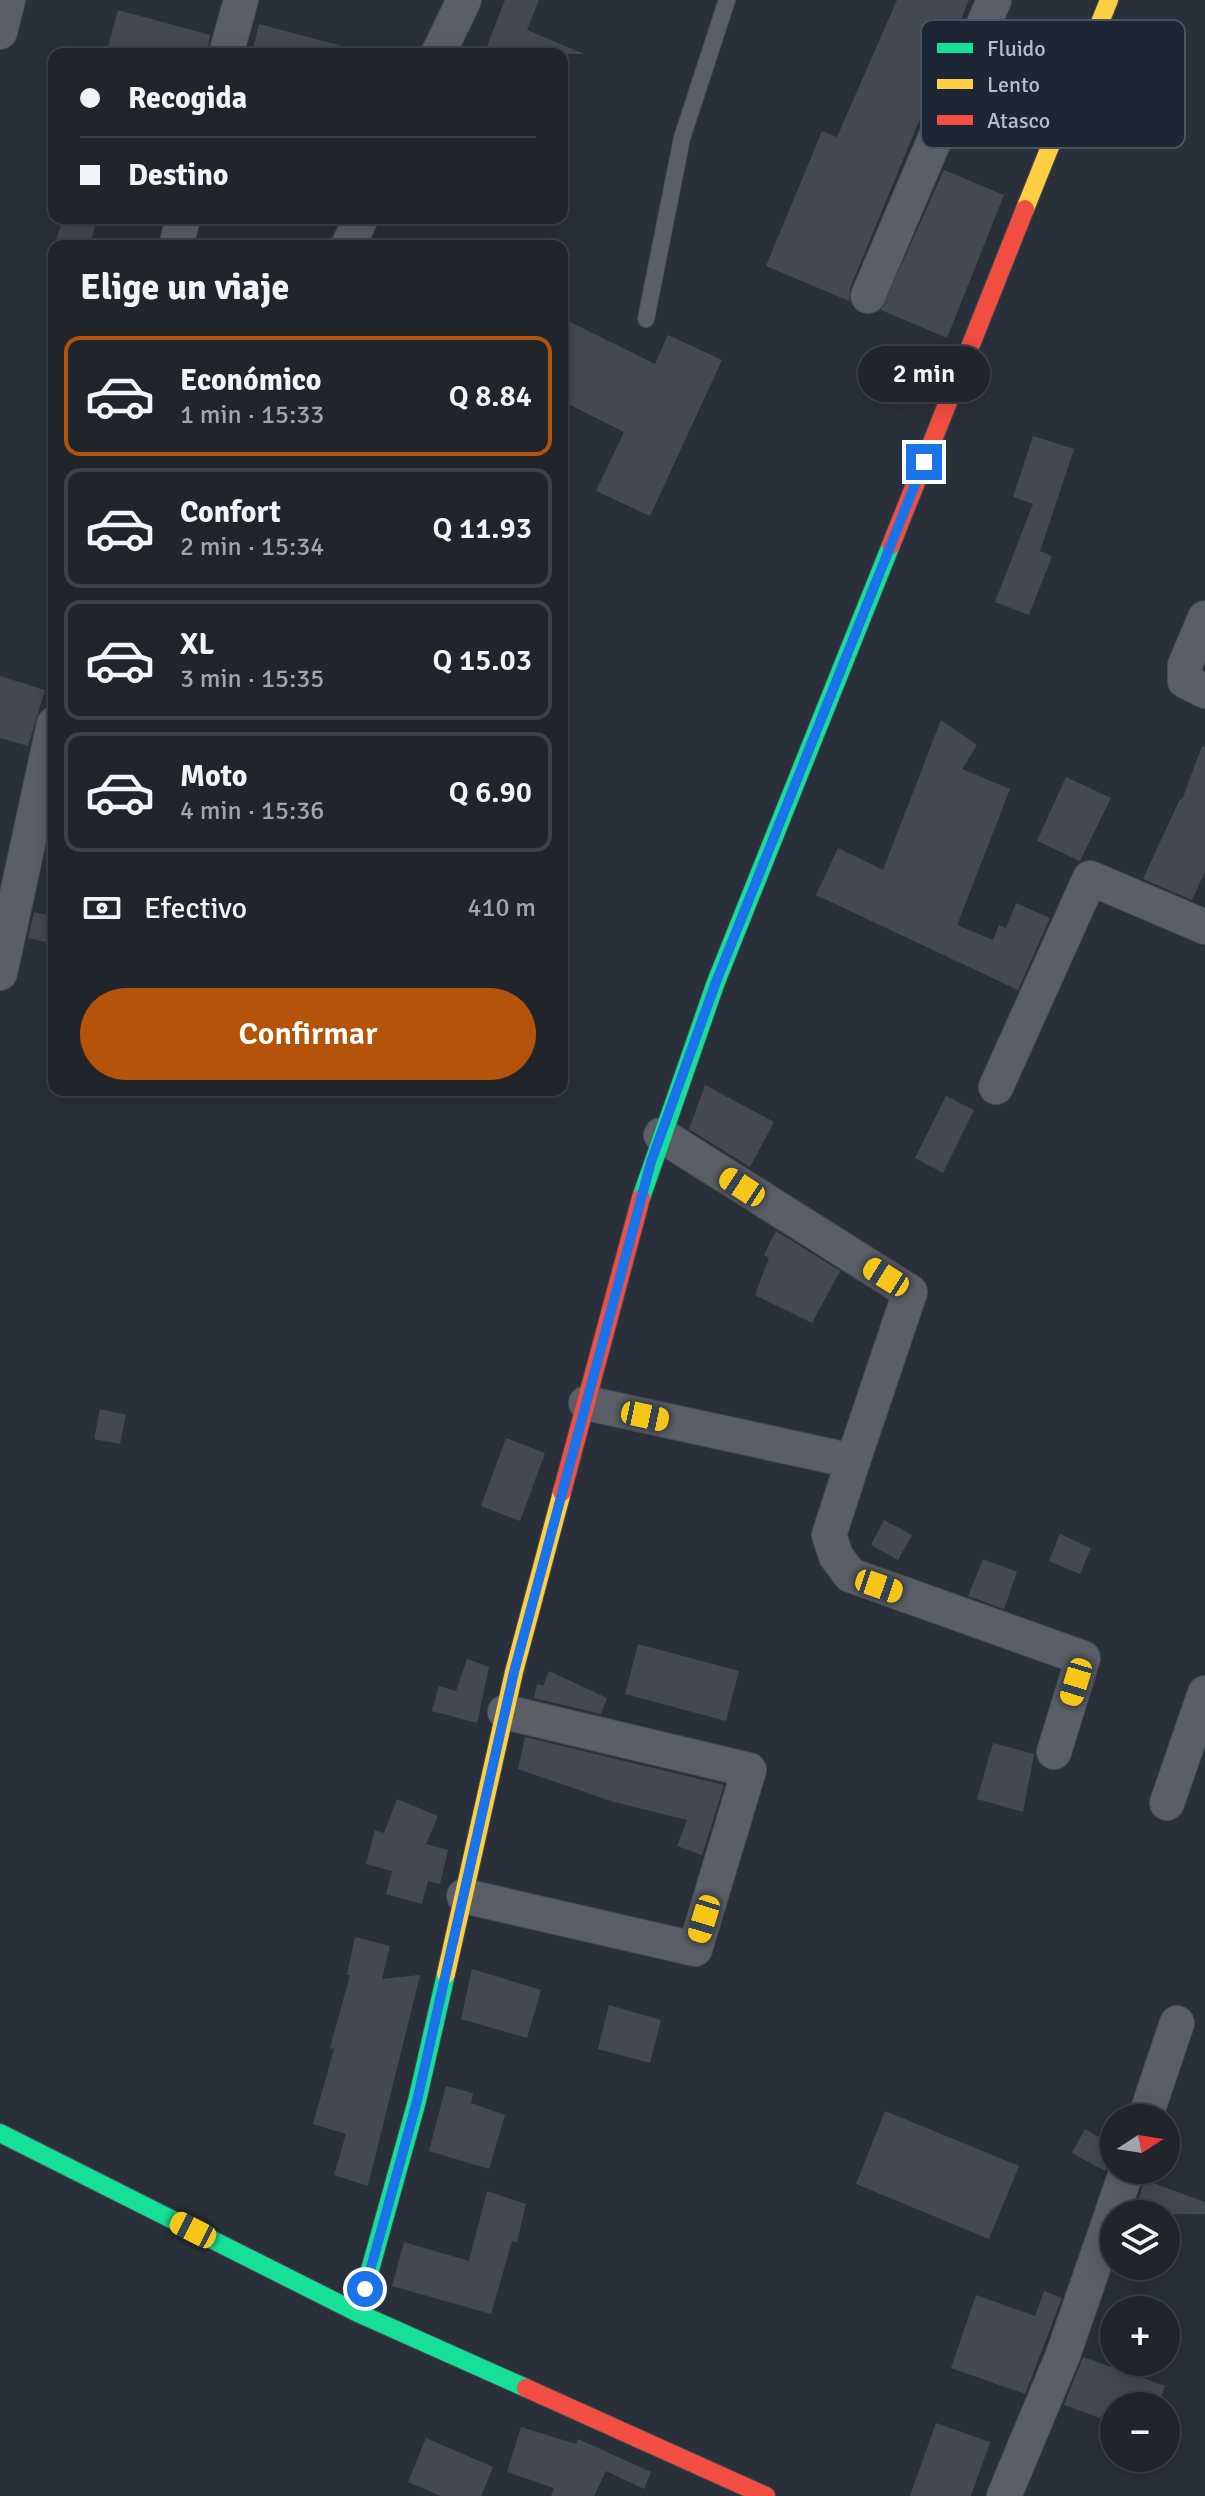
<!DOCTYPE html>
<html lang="es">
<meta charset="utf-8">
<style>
:root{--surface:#20242b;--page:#282c33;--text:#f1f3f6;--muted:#a2a4a9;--line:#3d4147;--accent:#b45309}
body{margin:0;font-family:Signika,sans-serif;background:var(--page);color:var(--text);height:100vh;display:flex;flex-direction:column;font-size:30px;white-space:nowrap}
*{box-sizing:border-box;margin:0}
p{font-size:26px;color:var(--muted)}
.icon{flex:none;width:44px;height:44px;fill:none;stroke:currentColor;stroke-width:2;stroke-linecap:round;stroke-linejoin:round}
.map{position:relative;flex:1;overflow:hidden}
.sheet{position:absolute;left:48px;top:240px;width:520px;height:856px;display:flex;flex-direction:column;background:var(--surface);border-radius:16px;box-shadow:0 4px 20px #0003,0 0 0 2px var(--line)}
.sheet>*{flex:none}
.banner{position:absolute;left:48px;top:48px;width:520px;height:176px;border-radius:16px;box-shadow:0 4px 20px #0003,0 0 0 2px var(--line);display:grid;align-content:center;height:176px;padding:0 32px;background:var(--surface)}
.needle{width:52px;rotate:78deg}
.tools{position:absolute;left:1100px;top:2104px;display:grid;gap:16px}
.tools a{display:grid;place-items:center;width:80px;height:80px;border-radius:50%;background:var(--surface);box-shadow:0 4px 20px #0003,0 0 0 2px var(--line);font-size:40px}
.end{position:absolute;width:36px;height:36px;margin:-18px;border:10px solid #1a73e8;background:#fff;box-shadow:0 0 0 4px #fff}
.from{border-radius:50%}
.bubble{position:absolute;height:56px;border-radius:28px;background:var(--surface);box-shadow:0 4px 20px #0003,0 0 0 2px var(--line);font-size:26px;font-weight:600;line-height:56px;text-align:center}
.car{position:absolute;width:24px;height:48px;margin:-24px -12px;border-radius:10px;box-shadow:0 0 6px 2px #0007;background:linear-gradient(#f5c518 24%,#345 0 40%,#f5c518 0 76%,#345 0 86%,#f5c518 0)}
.banner b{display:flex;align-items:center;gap:28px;height:76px;font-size:30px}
.banner b+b{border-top:2px solid var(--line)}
.banner i{width:20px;height:20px;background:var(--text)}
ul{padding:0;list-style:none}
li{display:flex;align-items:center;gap:24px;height:120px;margin:0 16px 12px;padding:0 16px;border:4px solid var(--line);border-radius:16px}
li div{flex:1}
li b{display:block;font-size:30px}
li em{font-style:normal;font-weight:600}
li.current{border-color:var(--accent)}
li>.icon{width:72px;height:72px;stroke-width:1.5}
h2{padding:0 32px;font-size:36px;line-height:96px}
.pay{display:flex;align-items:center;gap:20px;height:88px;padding:0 32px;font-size:30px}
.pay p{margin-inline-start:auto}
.cta{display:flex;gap:16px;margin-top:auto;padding:16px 32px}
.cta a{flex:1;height:92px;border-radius:48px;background:var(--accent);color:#fff;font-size:32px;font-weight:600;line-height:92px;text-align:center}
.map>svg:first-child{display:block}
.building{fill:#444951}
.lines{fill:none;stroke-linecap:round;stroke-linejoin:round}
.lane-casing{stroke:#464b52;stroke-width:18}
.street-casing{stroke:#464b52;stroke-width:36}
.fast-casing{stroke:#464b52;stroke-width:20}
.slow-casing{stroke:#464b52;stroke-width:20}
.jam-casing{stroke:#464b52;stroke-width:20}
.lane{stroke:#5a5f67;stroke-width:16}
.street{stroke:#5a5f67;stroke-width:34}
.fast{stroke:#16e098;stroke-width:18}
.slow{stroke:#ffcf43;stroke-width:18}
.jam{stroke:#f24e42;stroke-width:18}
.route{stroke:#1a73e8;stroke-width:10}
.key{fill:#1d2634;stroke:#4b5361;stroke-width:2}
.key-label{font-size:22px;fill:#b5bdca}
</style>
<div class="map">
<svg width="1205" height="2496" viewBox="0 0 1205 2496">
<rect width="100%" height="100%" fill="#2a3039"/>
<path class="building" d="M505 0H539L527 30 584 54H484Z
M897 0H969L850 288 849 301 766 266 822 131 837 137Z
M118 10 210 35 207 54H106Z
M259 24 342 46 341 54H252Z
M944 170 1004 195 947 338 881 310Z
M63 218H98L89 246 56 241Z
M562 318 655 364 668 335 722 360 650 516 596 491 624 432 562 401Z
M938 359 928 386 917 387 914 362Z
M1033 436 1074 449 1040 551 1052 556 1029 615 995 602 1033 504 1013 497Z
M0 676 45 690 28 746 0 738Z
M941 720 977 745 962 769 1010 789 957 925 993 940 999 925 1006 928 1016 903 1050 918 1018 990 816 895 838 848 883 870Z
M1202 746 1205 747V872L1192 900 1143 879 1180 799 1182 800Z
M1066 777 1111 798 1080 861 1037 841Z
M34 912 54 917V944L28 938Z
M705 1085 774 1122 750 1167 689 1129Z
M946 1096 974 1110 943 1173 915 1158Z
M776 1231 840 1271 812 1323 755 1295 769 1258 764 1255Z
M100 1409 126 1415 120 1444 94 1439Z
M506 1438 545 1453 520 1521 481 1506Z
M884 1520 912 1535 898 1560 871 1545Z
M1060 1534 1091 1548 1080 1574 1049 1561Z
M983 1559 1017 1572 1004 1609 968 1596Z
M638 1644 739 1671 726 1721 625 1694Z
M467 1659 489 1667 477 1723 432 1711 439 1686 456 1691Z
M549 1671 607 1698 601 1714 534 1698 537 1684 543 1686Z
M525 1737 724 1785 702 1855 677 1846 687 1820 614 1802 518 1769Z
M993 1743 1034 1754 1023 1812 977 1799Z
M397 1799 438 1816 426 1844 448 1850 440 1884 428 1881 422 1904 386 1894 392 1871 366 1864 375 1830 384 1833Z
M355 1937 390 1946 382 1979 420 1975 368 2186 334 2175 346 2134 313 2124 334 2049 330 2048 350 1975H347Z
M472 1969 541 1990 527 2038 461 2019Z
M609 2005 661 2020 650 2063 598 2049Z
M446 2086 473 2093 471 2103 505 2115 489 2169 429 2151Z
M885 2111 1019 2166 989 2239 856 2184Z
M1085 2129 1114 2146V2155L1105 2171 1072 2153Z
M1145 2180 1205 2202V2214H1133Z
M487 2191 526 2204 517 2242 512 2241 491 2314 392 2286 404 2242 469 2261Z
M1044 2291 1062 2298 1025 2394 951 2368 976 2295 1035 2316Z
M1083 2357 1165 2386 1158 2406H1114V2423L1064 2405Z
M936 2423 990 2442 971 2496H910Z
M521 2427 576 2444 578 2439 651 2472 644 2489 606 2471 594 2496H551L554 2488 507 2472Z
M426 2438 493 2467 481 2496H441L408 2482Z"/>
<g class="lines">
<g class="lane-casing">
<path id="lane" d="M646 319 682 138 727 0"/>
</g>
<g class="street-casing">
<path id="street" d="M0 32 8 0
M226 54 241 0
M438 54 464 0
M176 246 183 218
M348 246 361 218
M868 296 994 0
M1205 618 1185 665V681L1205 691
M0 973 54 724
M996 1087 1090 878 1205 927
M661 1135 910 1292 853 1461
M586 1403 853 1461 829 1535 836 1556 850 1575 1083 1658 1054 1752
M1167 1803 1205 1693
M464 1896 695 1949 749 1770 505 1712
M1145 2118 1177 2023
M1004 2496 1063 2355 1127 2170"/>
</g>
<g class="fast-casing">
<path id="fast" d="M641 1198 716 982 891 545
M0 2133 358 2313 526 2388
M358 2313 417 2101 446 1974"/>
</g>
<g class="slow-casing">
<path id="slow" d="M1025 209 1109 0
M446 1974 514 1672 562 1492"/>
</g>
<g class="jam-casing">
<path id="jam" d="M891 545 1025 209
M562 1492 641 1198
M526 2388 766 2496"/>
</g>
<use href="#lane" class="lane"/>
<use href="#street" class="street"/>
<use href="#fast" class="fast"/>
<use href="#slow" class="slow"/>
<use href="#jam" class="jam"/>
</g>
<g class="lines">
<path class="route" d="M365 2289 417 2101 514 1672 651 1162 716 982 924 462"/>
</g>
<rect x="921" y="20" width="264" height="128" rx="12" class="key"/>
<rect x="937" y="43" width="36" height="10" fill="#16e098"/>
<rect x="937" y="79" width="36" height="10" fill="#ffcf43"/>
<rect x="937" y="115" width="36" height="10" fill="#f24e42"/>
<g class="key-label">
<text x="987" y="56">Fluido</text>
<text x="987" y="92">Lento</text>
<text x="987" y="128">Atasco</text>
</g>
</svg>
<div class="tools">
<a><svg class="needle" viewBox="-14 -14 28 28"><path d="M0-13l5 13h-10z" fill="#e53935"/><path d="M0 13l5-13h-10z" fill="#a2a4a9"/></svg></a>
<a><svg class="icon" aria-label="layers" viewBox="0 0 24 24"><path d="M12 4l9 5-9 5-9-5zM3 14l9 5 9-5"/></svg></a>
<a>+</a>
<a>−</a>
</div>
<i class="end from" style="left:365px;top:2289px"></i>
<i class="end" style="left:924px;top:462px"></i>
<div class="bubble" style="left:858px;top:346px;width:132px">2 min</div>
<i class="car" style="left:742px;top:1187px;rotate:303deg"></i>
<i class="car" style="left:886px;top:1277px;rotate:302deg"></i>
<i class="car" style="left:645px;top:1416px;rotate:102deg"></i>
<i class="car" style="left:879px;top:1586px;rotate:109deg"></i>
<i class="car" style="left:1076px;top:1682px;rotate:197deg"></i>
<i class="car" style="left:704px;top:1919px;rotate:197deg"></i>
<i class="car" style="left:193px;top:2230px;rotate:297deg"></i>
<div class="banner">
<b><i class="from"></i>Recogida</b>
<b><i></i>Destino</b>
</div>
<section class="sheet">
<h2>Elige un viaje</h2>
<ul>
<li class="current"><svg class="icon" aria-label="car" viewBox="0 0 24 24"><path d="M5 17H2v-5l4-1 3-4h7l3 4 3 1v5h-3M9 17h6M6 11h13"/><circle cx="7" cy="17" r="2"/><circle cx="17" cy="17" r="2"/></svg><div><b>Económico</b><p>1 min · 15:33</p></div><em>Q 8.84</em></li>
<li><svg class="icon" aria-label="car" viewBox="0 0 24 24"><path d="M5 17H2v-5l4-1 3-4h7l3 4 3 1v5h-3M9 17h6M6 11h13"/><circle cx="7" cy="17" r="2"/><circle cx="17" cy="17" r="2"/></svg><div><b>Confort</b><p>2 min · 15:34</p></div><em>Q 11.93</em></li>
<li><svg class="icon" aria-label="car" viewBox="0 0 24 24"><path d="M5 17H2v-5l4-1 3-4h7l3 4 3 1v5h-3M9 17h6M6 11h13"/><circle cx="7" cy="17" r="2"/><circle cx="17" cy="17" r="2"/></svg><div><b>XL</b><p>3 min · 15:35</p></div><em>Q 15.03</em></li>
<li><svg class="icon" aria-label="car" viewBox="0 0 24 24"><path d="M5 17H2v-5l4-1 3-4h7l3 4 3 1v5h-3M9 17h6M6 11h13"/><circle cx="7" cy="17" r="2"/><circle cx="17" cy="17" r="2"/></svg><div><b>Moto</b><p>4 min · 15:36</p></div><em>Q 6.90</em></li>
</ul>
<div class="pay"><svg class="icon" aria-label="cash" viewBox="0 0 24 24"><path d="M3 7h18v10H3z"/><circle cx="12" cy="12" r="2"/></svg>Efectivo<p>410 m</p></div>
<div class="cta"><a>Confirmar</a></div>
</section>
</div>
